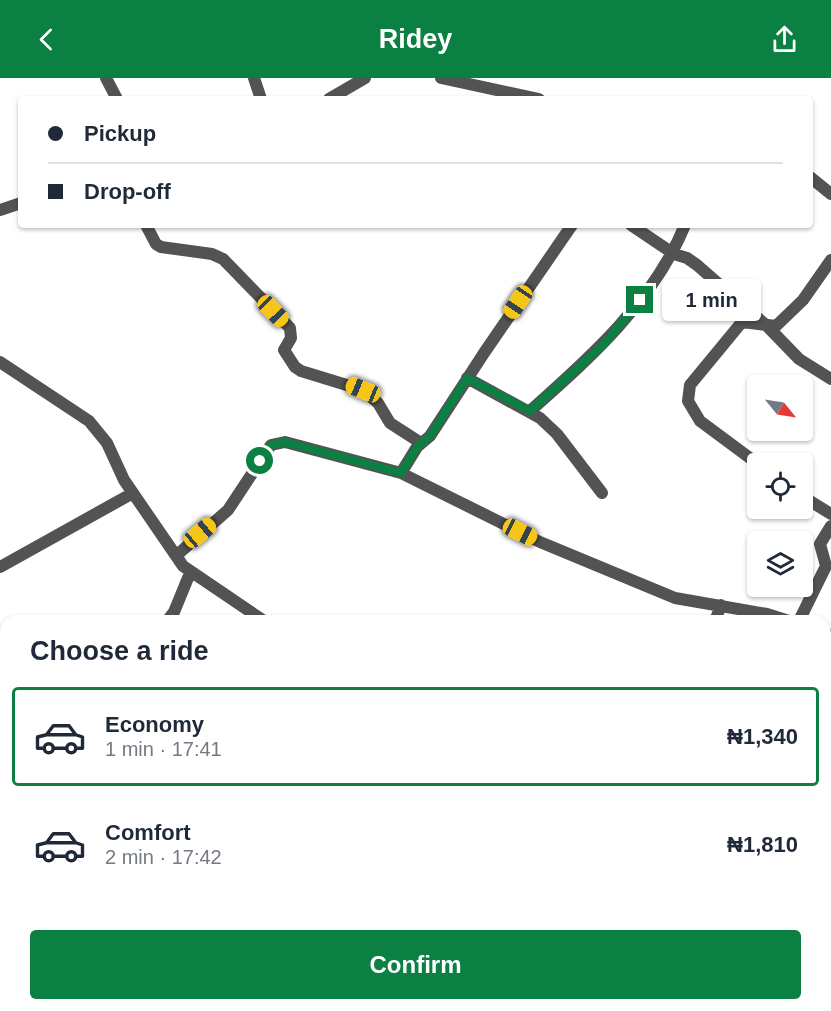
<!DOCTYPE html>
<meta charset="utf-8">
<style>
:root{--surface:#fff;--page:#f2f2f3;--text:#1f2937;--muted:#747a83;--line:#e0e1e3;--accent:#0b8043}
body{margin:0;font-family:Arial,sans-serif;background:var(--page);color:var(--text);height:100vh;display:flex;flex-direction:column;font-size:22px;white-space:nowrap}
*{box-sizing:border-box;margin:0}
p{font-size:20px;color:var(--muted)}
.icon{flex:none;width:33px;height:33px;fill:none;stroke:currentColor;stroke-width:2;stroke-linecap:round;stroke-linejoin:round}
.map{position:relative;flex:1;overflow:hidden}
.sheet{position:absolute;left:0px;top:537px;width:831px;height:396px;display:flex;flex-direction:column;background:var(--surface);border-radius:18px 18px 0 0;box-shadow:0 2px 4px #0004}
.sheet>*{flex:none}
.hud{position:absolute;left:18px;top:18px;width:795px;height:132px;border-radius:6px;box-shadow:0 2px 4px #0004;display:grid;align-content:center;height:132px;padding:0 30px;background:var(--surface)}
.needle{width:39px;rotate:120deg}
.fabs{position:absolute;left:747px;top:297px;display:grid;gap:12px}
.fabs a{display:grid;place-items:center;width:66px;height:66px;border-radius:6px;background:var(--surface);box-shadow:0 2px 4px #0004;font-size:30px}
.end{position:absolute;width:27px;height:27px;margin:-14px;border:8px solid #0b8043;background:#fff;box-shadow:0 0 0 3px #fff}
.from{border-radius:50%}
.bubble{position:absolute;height:42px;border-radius:6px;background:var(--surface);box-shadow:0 2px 4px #0004;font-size:20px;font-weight:700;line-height:42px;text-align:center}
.car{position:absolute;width:18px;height:36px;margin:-18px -9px;border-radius:8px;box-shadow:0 0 4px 2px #0007;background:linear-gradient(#f5c518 24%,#345 0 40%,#f5c518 0 76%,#345 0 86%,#f5c518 0)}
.hud b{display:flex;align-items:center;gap:21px;height:57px;font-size:22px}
.hud b+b{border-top:2px solid var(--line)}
.hud i{width:15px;height:15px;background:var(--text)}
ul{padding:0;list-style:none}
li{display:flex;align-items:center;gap:18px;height:99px;margin:0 12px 9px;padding:0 18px;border:3px solid transparent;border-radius:6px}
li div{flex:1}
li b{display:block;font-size:22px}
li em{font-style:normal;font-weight:700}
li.current{border-color:var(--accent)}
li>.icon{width:54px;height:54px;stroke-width:1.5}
h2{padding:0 30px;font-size:27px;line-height:72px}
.cta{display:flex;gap:12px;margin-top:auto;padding:12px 30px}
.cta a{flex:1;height:69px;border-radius:6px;background:var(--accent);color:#fff;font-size:24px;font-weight:700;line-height:69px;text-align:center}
header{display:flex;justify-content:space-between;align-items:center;height:78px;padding:0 30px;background:var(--accent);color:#fff;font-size:27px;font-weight:700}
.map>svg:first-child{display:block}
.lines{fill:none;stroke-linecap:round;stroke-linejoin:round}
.street{stroke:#535353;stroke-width:12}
.route{stroke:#0b8043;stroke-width:8}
</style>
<header><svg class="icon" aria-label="back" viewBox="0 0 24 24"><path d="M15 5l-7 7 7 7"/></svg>Ridey<svg class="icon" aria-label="share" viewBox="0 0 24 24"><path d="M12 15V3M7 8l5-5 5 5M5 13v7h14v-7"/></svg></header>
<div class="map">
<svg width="831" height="933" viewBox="0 0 831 933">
<rect width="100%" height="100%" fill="#fff"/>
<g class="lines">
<path class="street" d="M106 0 117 21
M254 0 261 21
M441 0 539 21
M329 21 365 0
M810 99 831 116
M0 132 21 125
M146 147 156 166 161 169 212 176 223 181 290 250 291 260 284 272 295 289 301 293 363 312 378 325 390 345 421 365
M631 147 674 176 687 180 697 187 767 248 799 281 831 301
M0 284 89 343 107 365 124 402 183 488 264 543
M467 300 540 340 557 356 602 415
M530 333C590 280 654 223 685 147
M758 386 700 343 688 323 690 307 742 244 776 248 803 222 831 182
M401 395 417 369 430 358 484 275 572 147
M802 418 831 436
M177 477 228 432 271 367 285 364 401 395 540 464 675 520 767 536 789 543
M0 489 133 415
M167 543 174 534 190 495
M715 543 721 527
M799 543 826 488 820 466 831 448
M825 555 831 557
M825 708 831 709
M0 823 6 825
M144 927 145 933
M341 927 367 933
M317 933 319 927
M545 933 546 927
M733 933 735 927"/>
</g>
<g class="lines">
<path class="route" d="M260 383 271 367 285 364 401 395 417 369 430 358 467 300 530 333 605 265 640 222"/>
</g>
</svg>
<div class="fabs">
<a><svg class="needle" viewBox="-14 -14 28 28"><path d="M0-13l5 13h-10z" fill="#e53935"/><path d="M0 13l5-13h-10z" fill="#747a83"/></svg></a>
<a><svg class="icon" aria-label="locate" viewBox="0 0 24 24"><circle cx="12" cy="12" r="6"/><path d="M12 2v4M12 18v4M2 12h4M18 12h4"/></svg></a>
<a><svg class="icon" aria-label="layers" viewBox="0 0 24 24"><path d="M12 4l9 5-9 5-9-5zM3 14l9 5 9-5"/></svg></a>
</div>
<i class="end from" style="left:260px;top:383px"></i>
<i class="end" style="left:640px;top:222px"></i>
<div class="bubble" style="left:662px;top:201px;width:99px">1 min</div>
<i class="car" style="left:518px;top:224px;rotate:214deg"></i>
<i class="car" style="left:273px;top:233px;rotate:136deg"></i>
<i class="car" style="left:363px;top:312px;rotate:292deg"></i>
<i class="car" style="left:520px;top:454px;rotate:117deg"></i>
<i class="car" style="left:200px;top:455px;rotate:50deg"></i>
<div class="hud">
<b><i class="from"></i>Pickup</b>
<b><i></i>Drop-off</b>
</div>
<section class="sheet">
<h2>Choose a ride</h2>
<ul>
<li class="current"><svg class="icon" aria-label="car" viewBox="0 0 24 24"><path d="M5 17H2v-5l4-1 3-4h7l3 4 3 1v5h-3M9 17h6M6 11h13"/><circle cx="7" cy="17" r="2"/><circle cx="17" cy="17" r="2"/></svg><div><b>Economy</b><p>1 min · 17:41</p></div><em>₦1,340</em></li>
<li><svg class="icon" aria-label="car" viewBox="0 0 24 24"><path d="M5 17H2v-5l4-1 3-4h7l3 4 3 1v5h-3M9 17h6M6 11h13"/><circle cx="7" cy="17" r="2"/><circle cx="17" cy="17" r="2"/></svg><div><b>Comfort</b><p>2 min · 17:42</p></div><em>₦1,810</em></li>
</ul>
<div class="cta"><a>Confirm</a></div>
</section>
</div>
